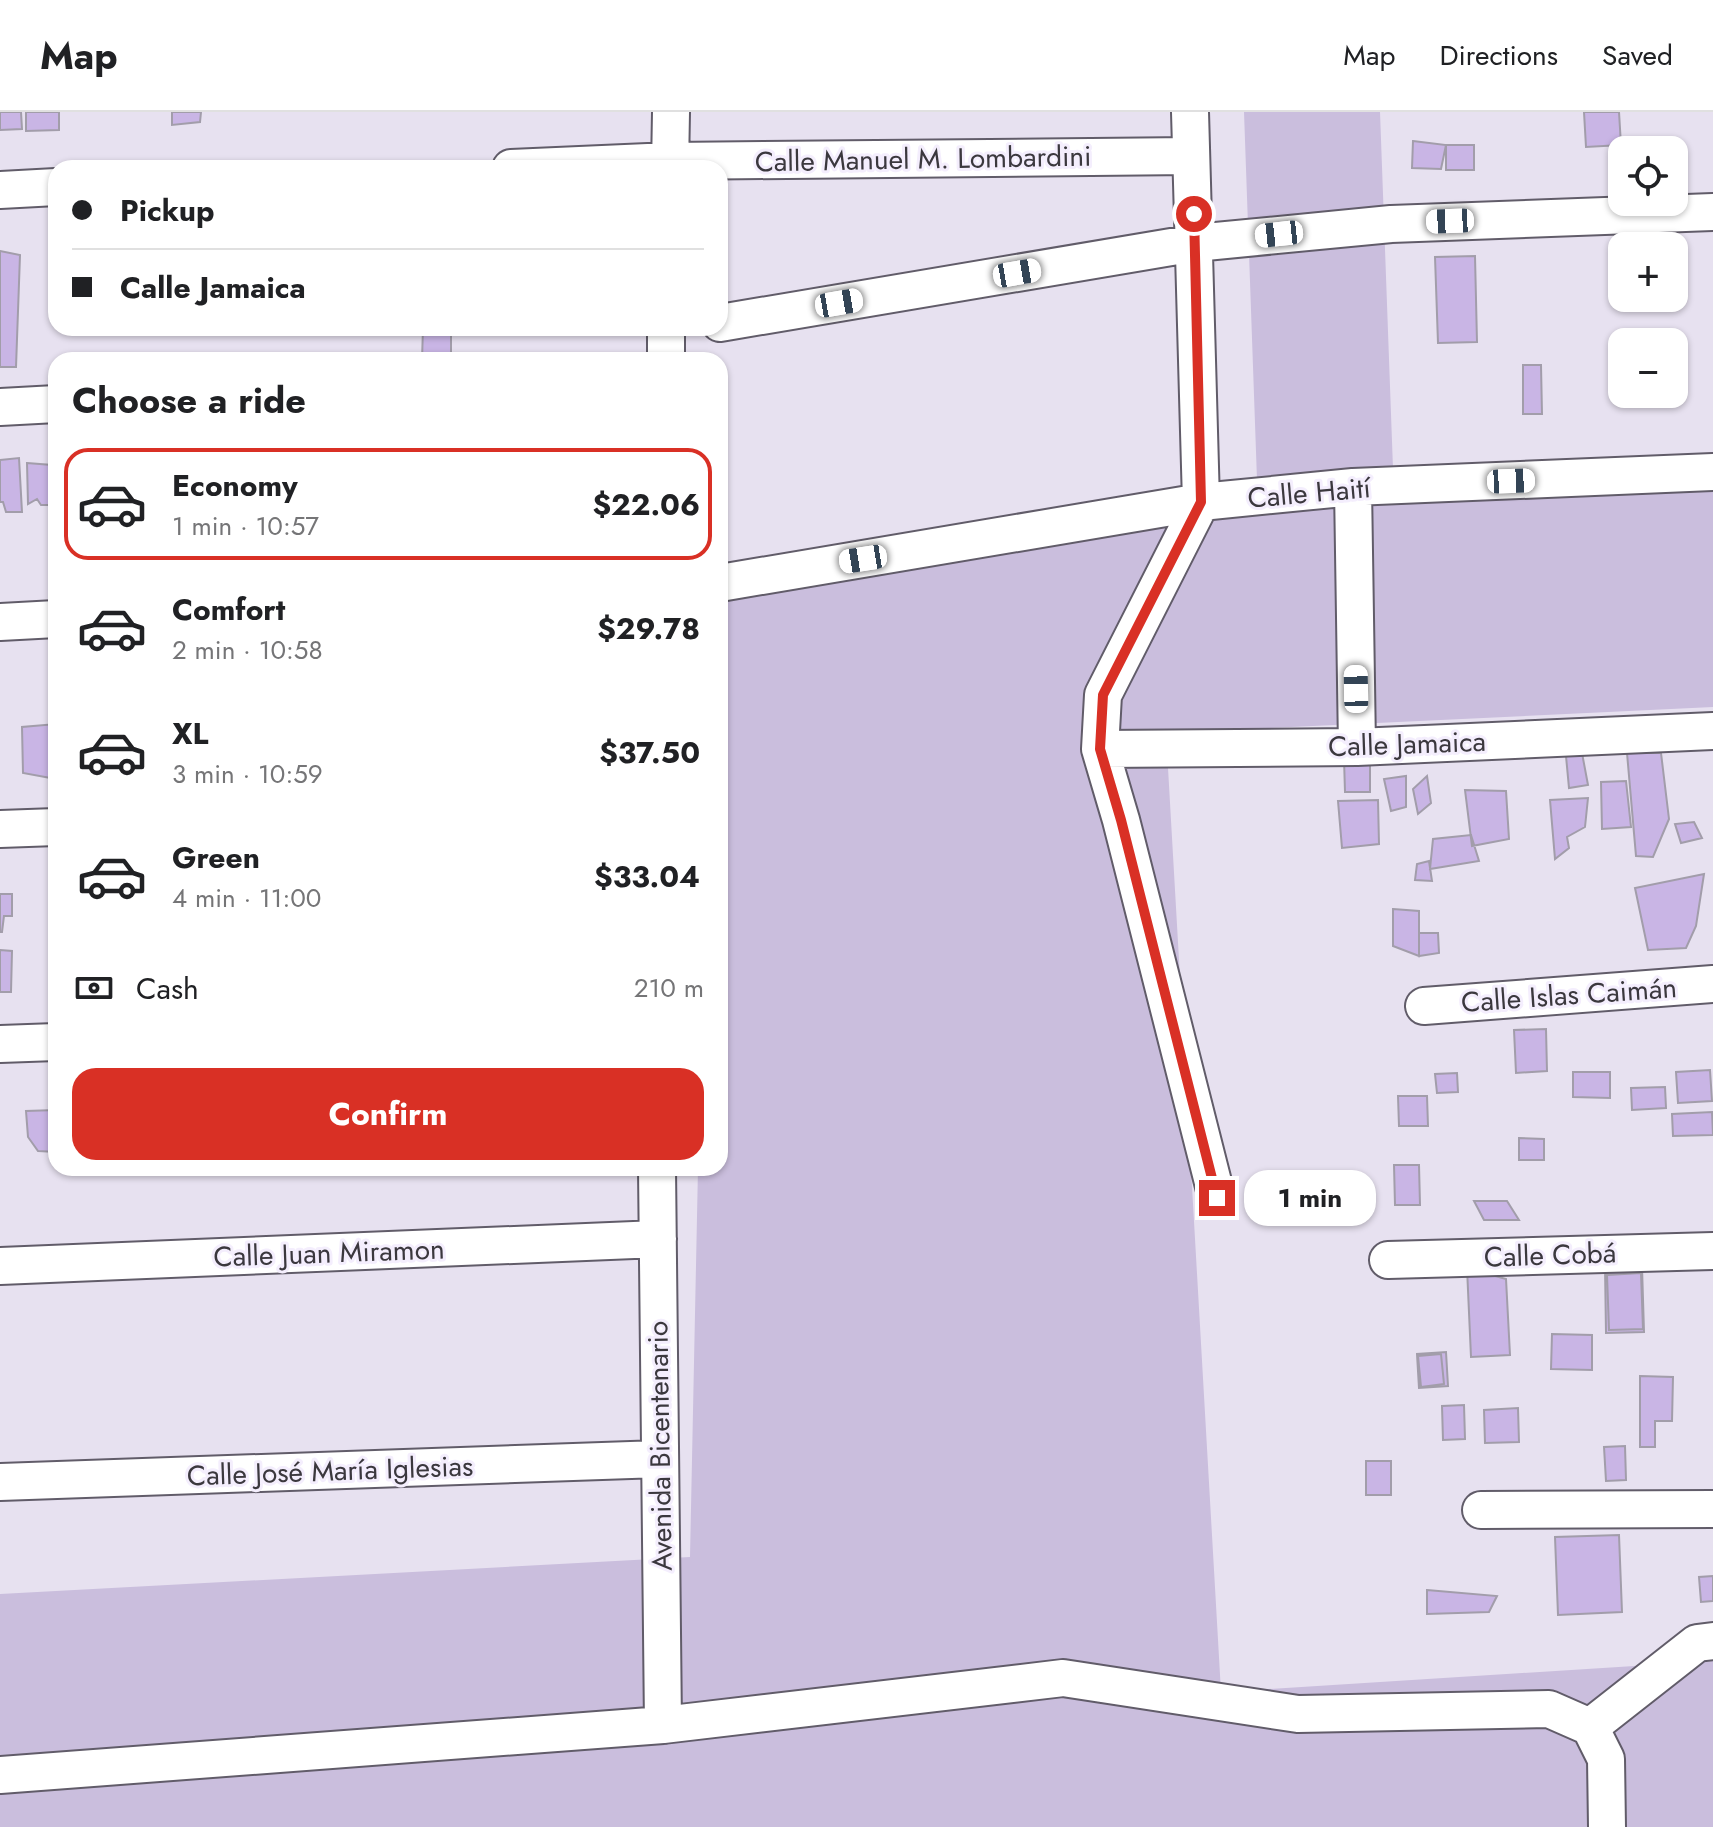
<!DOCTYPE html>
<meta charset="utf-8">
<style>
:root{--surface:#fff;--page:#f6f6f6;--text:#202124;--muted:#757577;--line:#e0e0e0;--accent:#d93025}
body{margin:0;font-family:Jost,sans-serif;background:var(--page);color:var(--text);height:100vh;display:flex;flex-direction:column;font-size:30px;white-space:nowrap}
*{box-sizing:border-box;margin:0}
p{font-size:26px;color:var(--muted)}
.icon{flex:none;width:44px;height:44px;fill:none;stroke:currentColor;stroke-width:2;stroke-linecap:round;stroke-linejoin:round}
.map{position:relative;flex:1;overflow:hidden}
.details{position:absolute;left:48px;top:240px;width:680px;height:824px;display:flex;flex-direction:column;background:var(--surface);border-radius:24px;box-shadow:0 2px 6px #0004}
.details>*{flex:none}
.hud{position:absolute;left:48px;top:48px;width:680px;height:176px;border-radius:24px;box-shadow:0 2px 6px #0004;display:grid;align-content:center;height:176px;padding:0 24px;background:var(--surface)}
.tools{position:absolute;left:1608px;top:24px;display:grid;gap:16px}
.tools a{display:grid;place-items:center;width:80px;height:80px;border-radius:16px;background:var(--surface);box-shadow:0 2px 6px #0004;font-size:40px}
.end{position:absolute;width:36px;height:36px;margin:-18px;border:10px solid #d93025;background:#fff;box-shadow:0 0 0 4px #fff}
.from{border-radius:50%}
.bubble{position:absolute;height:56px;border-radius:24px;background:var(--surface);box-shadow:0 2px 6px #0004;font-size:26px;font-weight:700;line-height:56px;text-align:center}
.car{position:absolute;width:24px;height:48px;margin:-24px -12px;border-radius:10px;box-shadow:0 0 6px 2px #0007;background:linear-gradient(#fff 24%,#345 0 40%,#fff 0 76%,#345 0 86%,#fff 0)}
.hud b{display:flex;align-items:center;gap:28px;height:76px;font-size:30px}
.hud b+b{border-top:2px solid var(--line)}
.hud i{width:20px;height:20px;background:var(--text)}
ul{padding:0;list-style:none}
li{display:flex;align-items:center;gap:24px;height:112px;margin:0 16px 12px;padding:0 8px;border:4px solid transparent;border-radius:24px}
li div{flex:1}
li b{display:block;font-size:30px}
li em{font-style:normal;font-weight:700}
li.selected{border-color:var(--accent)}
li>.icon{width:72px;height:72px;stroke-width:1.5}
h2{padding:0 24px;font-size:36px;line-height:96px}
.pay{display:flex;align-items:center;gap:20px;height:88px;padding:0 24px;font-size:30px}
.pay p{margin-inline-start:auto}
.cta{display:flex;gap:16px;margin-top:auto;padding:16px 24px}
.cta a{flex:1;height:92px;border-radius:24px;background:var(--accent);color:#fff;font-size:32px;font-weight:700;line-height:92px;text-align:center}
header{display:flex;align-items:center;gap:48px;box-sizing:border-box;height:112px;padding:0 40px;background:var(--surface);border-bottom:2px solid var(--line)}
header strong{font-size:38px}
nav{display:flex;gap:44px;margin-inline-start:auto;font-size:28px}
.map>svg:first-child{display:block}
.green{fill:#cabedd}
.building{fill:#c9b5e5;stroke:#a29daa;stroke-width:2}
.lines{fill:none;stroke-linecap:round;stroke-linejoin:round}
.minor-casing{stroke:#615c69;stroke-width:40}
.minor{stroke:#fff;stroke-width:36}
.route{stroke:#d93025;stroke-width:10}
.labels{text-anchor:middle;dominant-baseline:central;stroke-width:6;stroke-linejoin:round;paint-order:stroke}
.street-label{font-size:28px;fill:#3b383e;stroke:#f4eefd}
</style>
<header>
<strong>Map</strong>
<nav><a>Map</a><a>Directions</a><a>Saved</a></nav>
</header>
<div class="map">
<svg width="1713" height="1715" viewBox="0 0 1713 1715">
<rect width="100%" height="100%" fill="#e7e1f0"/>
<path class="green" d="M1244 0H1380L1394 384 1713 375V595L1166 621 1221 1580 1713 1549V1715H0V1482L690 1445 698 1056H720V477L1258 396Z"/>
<path class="building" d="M0 0H21L22 17 0 18Z
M26 0H59V18L26 19Z
M172 0H201L200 10 172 13Z
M1584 0H1619L1621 33 1586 35Z
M1413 29 1446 33 1441 57 1412 56Z
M1446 33H1474V58H1446Z
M0 139 20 143 16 255H0Z
M1475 144 1477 230 1438 231 1435 145Z
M423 216H451V245L422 248Z
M1523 253H1541L1542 302H1523Z
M19 346 22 400H6L3 390H0V348Z
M27 351 52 353V393H41L37 387 28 392Z
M56 612V667L23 661 22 615Z
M1582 641 1588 673 1569 676 1566 644Z
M1627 641H1661L1669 707 1653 745 1636 744Z
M1370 646V680H1345L1344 647Z
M1406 664V695L1391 699 1384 667Z
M1427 664 1431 691 1418 702 1413 677Z
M1626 669 1631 715 1602 717 1601 670Z
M1465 678 1506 679 1509 727 1472 734Z
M1588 686 1585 715 1567 725 1569 736 1555 747 1550 688Z
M1378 688 1379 732 1342 736 1338 689Z
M1694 710 1702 726 1681 731 1675 712Z
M1471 723 1479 749 1430 757 1433 727Z
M1429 749 1432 769 1415 768 1417 752Z
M1704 762 1696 814 1686 836 1648 838 1635 776Z
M0 782H12V804H4L2 820H0Z
M1393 797 1419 799V844L1393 834Z
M1419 821H1438L1439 841 1419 844Z
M0 838 12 839 11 880H0Z
M1546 917 1547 959 1516 961 1514 918Z
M1710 958 1712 989 1678 991 1676 960Z
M1573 960H1610V986L1573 985Z
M1457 961 1458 980 1437 981 1435 962Z
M1665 975 1666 996 1632 998 1631 976Z
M1398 984H1427L1428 1014H1399Z
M56 998V1040L38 1039 28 1025 26 999Z
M1712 1000 1713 1023 1673 1024 1672 1002Z
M1519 1026 1544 1027V1048H1519Z
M1394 1053H1419L1420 1093H1395Z
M1474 1089H1507L1519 1108H1484Z
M1605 1155H1642L1644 1220 1606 1221Z
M1467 1156 1506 1167 1510 1243 1471 1245Z
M1641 1161 1643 1217 1609 1218 1607 1163Z
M1552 1222 1592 1223V1258L1551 1257Z
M1446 1240 1448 1274 1419 1276 1417 1242Z
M1441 1242 1444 1272 1421 1275 1418 1244Z
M1640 1264 1673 1265 1672 1309H1655V1335H1640Z
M1464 1293 1465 1327 1443 1328 1442 1294Z
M1518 1296 1519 1330 1485 1331 1484 1298Z
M1625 1334 1626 1368 1606 1369 1604 1335Z
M1366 1349H1391V1383H1366Z
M1619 1423 1622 1500 1558 1503 1555 1425Z
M1713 1464V1489L1701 1490 1699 1465Z
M1427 1478 1497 1484 1489 1500 1427 1502Z"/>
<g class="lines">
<g class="minor-casing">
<path id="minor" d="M1190 0 1201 390 1103 583 1100 637 1121 708 1217 1086
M511 56 671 49 1191 44
M670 56 671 0
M0 78 56 75
M720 211 1195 131 1391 112 1713 100
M666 216V248
M0 295 56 292
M1353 375 1357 635
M720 471 1201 390 1353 375 1713 360
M0 510 56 507
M1100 637 1357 635 1713 619
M0 717 56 715
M1424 894 1713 872
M0 932 56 930
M657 1056 663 1613
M1388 1148 1713 1139
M0 1154 658 1127
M0 1370 660 1347
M1481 1398 1713 1397
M1590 1615 1697 1531 1713 1529
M1590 1615 1606 1647 1607 1715
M0 1663 663 1613 1063 1566 1298 1602 1549 1597 1590 1615"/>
</g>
<use href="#minor" class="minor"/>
</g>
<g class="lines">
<path class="route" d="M1194 102 1201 390 1103 583 1100 637 1121 708 1217 1086"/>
</g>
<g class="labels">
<g class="street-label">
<text transform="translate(923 47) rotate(-1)">Calle Manuel M. Lombardini</text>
<text transform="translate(1309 381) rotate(-5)">Calle Haití</text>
<text transform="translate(1407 632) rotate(-2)">Calle Jamaica</text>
<text transform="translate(1569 883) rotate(-4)">Calle Islas Caimán</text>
<text transform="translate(329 1141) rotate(-2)">Calle Juan Miramon</text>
<text transform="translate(1550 1143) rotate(-2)">Calle Cobá</text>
<text transform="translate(660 1334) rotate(-91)">Avenida Bicentenario</text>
<text transform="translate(330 1359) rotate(-2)">Calle José María Iglesias</text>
</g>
</g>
</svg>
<div class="tools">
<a><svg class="icon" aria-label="locate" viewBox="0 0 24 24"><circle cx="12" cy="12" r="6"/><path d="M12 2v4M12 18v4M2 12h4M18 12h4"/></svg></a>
<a>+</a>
<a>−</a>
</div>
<i class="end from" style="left:1194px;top:102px"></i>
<i class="end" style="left:1217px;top:1086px"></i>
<div class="bubble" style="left:1244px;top:1058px;width:132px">1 min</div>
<i class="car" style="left:1450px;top:109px;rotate:268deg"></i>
<i class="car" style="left:1279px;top:122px;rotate:264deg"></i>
<i class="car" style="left:1017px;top:161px;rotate:80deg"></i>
<i class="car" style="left:839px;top:191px;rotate:80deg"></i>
<i class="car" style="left:1511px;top:369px;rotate:88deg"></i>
<i class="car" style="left:863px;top:447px;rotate:261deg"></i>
<i class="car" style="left:1356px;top:577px;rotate:359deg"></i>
<div class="hud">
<b><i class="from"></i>Pickup</b>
<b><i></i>Calle Jamaica</b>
</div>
<section class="details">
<h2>Choose a ride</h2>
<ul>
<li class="selected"><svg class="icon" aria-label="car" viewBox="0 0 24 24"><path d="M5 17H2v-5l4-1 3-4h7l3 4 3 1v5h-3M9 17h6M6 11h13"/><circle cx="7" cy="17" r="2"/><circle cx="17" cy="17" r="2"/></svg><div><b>Economy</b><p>1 min · 10:57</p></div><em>$22.06</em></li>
<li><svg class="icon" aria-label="car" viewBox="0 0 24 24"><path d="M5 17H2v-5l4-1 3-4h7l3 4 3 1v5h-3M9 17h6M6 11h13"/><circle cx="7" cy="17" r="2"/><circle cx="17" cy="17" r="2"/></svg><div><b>Comfort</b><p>2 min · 10:58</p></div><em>$29.78</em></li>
<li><svg class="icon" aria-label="car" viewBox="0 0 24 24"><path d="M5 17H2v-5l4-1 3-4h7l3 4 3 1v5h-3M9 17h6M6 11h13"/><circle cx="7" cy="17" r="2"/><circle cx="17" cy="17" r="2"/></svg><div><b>XL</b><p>3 min · 10:59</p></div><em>$37.50</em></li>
<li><svg class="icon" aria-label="car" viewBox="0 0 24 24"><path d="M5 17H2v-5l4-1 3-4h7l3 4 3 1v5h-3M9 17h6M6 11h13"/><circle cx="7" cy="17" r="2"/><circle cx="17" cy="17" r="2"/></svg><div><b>Green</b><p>4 min · 11:00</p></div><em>$33.04</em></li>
</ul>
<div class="pay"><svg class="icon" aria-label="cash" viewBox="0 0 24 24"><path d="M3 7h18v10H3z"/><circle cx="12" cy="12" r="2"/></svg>Cash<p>210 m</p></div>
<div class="cta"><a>Confirm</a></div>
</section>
</div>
